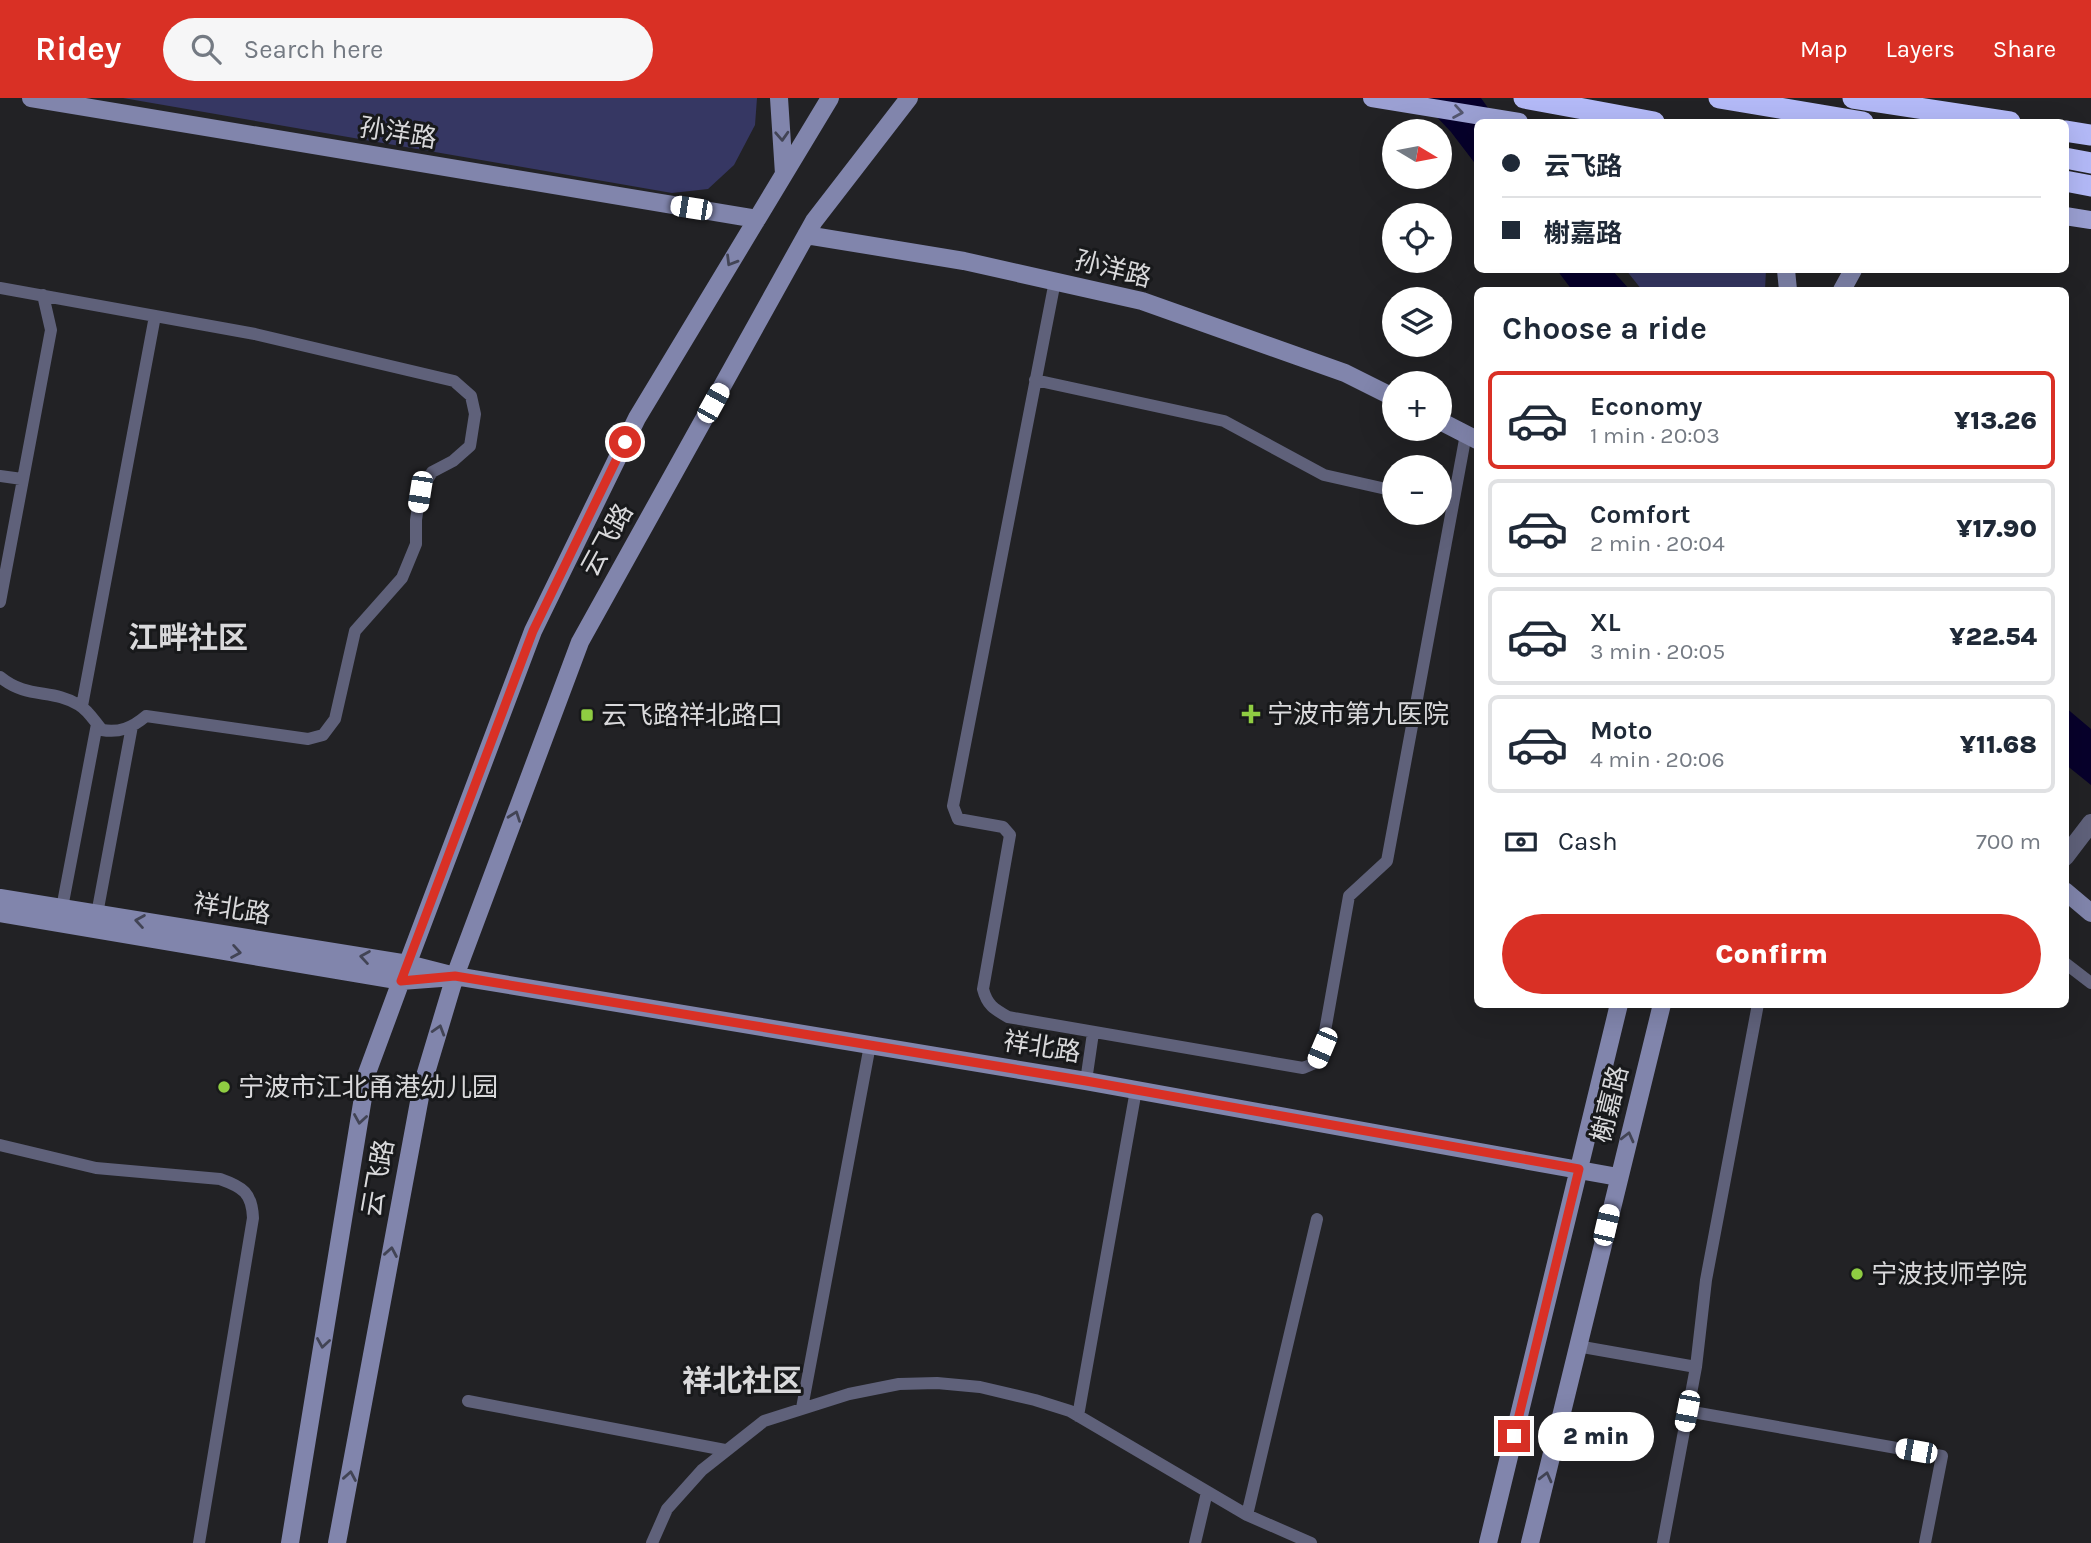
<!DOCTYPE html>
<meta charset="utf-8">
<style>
:root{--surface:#fff;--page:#f6f6f7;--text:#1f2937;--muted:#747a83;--line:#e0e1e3;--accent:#d93025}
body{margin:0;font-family:Karla,"Noto Sans SC",sans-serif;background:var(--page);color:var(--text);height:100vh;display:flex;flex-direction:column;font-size:26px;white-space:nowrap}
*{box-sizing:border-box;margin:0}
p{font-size:23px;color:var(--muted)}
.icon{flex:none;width:38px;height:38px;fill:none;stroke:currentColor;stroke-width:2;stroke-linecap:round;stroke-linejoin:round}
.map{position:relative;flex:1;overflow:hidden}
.side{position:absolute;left:1474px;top:189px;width:595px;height:721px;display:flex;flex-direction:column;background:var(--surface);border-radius:10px;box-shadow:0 7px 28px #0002}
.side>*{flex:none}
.hud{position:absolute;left:1474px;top:21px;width:595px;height:154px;border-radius:10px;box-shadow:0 7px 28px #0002;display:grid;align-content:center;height:154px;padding:0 28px;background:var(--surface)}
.needle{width:46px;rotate:100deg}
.buttons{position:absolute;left:1382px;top:21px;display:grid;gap:14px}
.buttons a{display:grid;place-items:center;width:70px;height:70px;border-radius:50%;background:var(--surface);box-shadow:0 7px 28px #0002;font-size:35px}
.end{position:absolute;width:32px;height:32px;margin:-16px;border:9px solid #d93025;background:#fff;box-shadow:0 0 0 4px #fff}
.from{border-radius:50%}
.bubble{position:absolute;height:49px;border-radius:24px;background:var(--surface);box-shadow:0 7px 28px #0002;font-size:23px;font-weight:800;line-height:49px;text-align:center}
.car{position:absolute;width:21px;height:42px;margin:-21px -10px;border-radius:9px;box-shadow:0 0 5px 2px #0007;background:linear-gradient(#fff 24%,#345 0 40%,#fff 0 76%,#345 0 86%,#fff 0)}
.hud b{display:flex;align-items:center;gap:24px;height:66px;font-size:26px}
.hud b+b{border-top:2px solid var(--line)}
.hud i{width:18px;height:18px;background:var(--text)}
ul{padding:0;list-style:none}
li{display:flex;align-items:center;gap:21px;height:98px;margin:0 14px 10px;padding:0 14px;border:4px solid var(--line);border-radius:10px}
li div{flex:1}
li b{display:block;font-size:26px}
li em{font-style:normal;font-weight:800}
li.on{border-color:var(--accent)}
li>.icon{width:63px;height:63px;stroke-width:1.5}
h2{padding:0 28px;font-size:32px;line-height:84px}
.pay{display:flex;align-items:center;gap:18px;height:77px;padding:0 28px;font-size:26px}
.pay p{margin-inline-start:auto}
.cta{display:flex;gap:14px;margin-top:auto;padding:14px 28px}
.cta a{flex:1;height:80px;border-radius:42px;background:var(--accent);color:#fff;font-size:28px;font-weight:800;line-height:80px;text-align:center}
header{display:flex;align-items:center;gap:42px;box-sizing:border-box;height:98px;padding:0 35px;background:var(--accent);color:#fff}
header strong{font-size:33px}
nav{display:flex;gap:38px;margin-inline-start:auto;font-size:24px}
.search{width:490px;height:63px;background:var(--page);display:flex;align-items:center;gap:18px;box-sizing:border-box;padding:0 24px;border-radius:38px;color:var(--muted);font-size:26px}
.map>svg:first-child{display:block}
.green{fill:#363763}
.water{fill:#07002b}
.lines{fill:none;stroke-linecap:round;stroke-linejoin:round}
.lane{stroke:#5f617a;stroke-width:12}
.street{stroke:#5f617a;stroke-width:18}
.secondary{stroke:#8185ac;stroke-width:18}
.primary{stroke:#9ba0d3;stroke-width:18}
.highway{stroke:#b3b9f7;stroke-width:21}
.oneway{stroke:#53566e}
.oneway2{stroke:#424455}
.route{stroke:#d93025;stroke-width:9}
.poi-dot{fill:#8fcd42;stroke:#18191b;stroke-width:2.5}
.labels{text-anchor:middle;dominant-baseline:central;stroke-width:6;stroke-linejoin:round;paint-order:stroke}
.street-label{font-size:26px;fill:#d9d9db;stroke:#18191b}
.poi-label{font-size:26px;fill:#d9d9db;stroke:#18191b;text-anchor:start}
.quarter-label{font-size:30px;font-weight:bold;fill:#d9d9db;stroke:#18191b}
</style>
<header>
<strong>Ridey</strong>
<div class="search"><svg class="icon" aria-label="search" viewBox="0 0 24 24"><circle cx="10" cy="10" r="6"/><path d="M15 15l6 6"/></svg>Search here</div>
<nav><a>Map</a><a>Layers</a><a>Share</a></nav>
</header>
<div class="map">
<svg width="2091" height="1445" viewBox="0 0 2091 1445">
<rect width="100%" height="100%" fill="#222225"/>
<path class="green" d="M123 0H757L755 27 734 67 708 91 672 95Z
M1626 172H1766L1765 192H1642Z"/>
<path class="water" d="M1419 0H1481L1498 24H1477V68L1451 34Z
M1557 172H1612L1630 192H1572Z
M2065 609 2091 631V687L2065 666Z"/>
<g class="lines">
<path class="lane" d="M1055 183 953 708 958 721 1003 729 1010 737 983 891C987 907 994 911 1008 919L1303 970 1315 965 1322 950 1349 798 1387 763 1466 336
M0 190 255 236 454 283 471 298 475 316 470 348 453 363 432 374 420 394 416 422V446L402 480 355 533 335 621 323 637 308 641 146 618C132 630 119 635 102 632 95 624 88 612 79 607 52 590 28 602 0 579
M1035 282 1224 323 1324 377 1395 393
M0 378 22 381
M0 504 51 232 43 197
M82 608 155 218
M62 810 97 626
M97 816 132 628
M2065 865 2091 885
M1086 983 1093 935
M0 1047 96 1070 220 1081C243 1089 252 1095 253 1120L199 1445
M1577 1248 1696 1269
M468 1303 725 1352
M802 1310 870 947
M1687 1313 1942 1358 1925 1445
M1078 1318 1136 992
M1247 1417 1317 1121
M652 1445 667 1411 702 1372 764 1323 849 1296 899 1286 937 1285 980 1289 1035 1302 1070 1313 1247 1417 1311 1445
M1195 1445 1207 1394
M1663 1445 1696 1269 1706 1182 1758 906"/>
<path class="street" d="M2065 759 2091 725"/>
<path class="secondary" d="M31 0 757 121
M779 0 784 76
M806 137 964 163 1142 203 1345 275 1395 300
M1786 172 1788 192
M1842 192 1853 172
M1440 323 1477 342
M2065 793 2091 815
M0 800 408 866 455 878 1086 983 1618 1079
M0 815 401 883 441 880
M290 1445 367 975 401 883 533 533 637 320 830 0
M337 1445 422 988 455 878 580 544 814 123 909 0
M1488 1445 1619 906
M1530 1445 1662 906"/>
<path class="primary" d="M1372 0 1519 24
M2065 118 2091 122"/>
<path class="highway" d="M1524 0 1654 24
M1719 0 1863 24
M1853 0 2010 24
M2065 33 2091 37
M2065 60 2091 65
M2065 83 2091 88"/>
</g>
<defs><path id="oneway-chevron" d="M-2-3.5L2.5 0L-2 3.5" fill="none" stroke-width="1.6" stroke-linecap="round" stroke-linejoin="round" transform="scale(1.75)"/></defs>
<use class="oneway" href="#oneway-chevron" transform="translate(1458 14) rotate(9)"/>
<g class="oneway2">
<use href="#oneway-chevron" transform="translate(782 38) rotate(87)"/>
<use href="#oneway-chevron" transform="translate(731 163) rotate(121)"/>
<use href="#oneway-chevron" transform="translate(515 718) rotate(-70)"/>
<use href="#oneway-chevron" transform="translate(140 823) rotate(-171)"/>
<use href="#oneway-chevron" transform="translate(236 854) rotate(10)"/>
<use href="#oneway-chevron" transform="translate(365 859) rotate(-171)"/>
<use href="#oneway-chevron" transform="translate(439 932) rotate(-73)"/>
<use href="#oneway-chevron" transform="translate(360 1021) rotate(99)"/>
<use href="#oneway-chevron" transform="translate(1628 1039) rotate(-76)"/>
<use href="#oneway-chevron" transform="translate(391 1154) rotate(-80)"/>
<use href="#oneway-chevron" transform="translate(323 1245) rotate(99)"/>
<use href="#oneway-chevron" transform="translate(350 1378) rotate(-80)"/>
<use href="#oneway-chevron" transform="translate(1546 1379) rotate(-76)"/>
</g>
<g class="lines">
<path class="route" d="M625 344 533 533 401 883 455 878 1086 983 1579 1071 1514 1338"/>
</g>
<g class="poi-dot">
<path d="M1247.5 605.5h7v7h7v7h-7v7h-7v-7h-7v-7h7z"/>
<rect x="580" y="610" width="14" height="14" rx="3.5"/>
<circle cx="224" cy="989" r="7"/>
<circle cx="1857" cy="1176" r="7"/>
</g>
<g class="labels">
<g class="street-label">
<text transform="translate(398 35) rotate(9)">孙洋路</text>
<text transform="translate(1113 171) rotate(14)">孙洋路</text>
<text transform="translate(607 442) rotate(-61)">云飞路</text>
<text transform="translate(232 811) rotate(9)">祥北路</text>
<text transform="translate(1042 949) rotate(9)">祥北路</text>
<text transform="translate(1610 1006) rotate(-76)">榭嘉路</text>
<text transform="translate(378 1080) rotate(-80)">云飞路</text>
</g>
<g class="poi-label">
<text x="1267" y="616">宁波市第九医院</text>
<text x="601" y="617">云飞路祥北路口</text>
<text x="238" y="989">宁波市江北甬港幼儿园</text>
<text x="1871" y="1176">宁波技师学院</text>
</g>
<g class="quarter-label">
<text x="188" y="540">江畔社区</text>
<text x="742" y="1283">祥北社区</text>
</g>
</g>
</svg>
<div class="buttons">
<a><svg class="needle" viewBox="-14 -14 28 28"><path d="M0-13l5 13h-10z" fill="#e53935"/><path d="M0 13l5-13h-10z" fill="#747a83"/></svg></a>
<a><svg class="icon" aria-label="locate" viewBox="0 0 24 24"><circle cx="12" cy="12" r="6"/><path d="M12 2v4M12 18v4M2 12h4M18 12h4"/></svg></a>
<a><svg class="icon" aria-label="layers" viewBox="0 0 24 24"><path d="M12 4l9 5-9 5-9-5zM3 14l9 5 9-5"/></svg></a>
<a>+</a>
<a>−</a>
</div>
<i class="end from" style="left:625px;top:344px"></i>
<i class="end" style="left:1514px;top:1338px"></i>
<div class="bubble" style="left:1538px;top:1314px;width:116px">2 min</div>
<i class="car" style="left:691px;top:110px;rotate:279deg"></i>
<i class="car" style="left:713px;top:305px;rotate:29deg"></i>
<i class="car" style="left:420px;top:394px;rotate:189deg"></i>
<i class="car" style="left:1322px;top:950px;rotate:203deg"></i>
<i class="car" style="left:1606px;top:1127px;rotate:13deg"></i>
<i class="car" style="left:1687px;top:1313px;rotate:191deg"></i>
<i class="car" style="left:1916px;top:1353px;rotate:280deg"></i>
<div class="hud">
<b><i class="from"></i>云飞路</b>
<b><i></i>榭嘉路</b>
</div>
<section class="side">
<h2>Choose a ride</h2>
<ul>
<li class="on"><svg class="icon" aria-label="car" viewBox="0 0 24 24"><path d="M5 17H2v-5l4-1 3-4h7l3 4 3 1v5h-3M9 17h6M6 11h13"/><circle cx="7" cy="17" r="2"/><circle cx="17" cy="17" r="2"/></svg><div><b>Economy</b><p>1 min · 20:03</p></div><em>¥13.26</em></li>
<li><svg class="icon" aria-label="car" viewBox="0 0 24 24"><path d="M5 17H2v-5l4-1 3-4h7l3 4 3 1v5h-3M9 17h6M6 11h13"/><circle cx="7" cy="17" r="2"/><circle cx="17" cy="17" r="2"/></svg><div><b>Comfort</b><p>2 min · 20:04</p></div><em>¥17.90</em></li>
<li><svg class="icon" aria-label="car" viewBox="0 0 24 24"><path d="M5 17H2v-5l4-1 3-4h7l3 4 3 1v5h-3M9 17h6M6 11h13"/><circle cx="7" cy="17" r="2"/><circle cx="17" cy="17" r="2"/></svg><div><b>XL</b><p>3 min · 20:05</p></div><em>¥22.54</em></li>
<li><svg class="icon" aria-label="car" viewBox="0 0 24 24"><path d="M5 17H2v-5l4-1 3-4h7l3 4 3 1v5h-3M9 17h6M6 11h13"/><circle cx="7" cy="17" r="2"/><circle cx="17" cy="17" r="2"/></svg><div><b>Moto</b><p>4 min · 20:06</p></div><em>¥11.68</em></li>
</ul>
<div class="pay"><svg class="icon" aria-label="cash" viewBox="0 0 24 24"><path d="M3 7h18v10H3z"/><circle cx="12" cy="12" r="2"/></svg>Cash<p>700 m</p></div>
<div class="cta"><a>Confirm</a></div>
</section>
</div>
